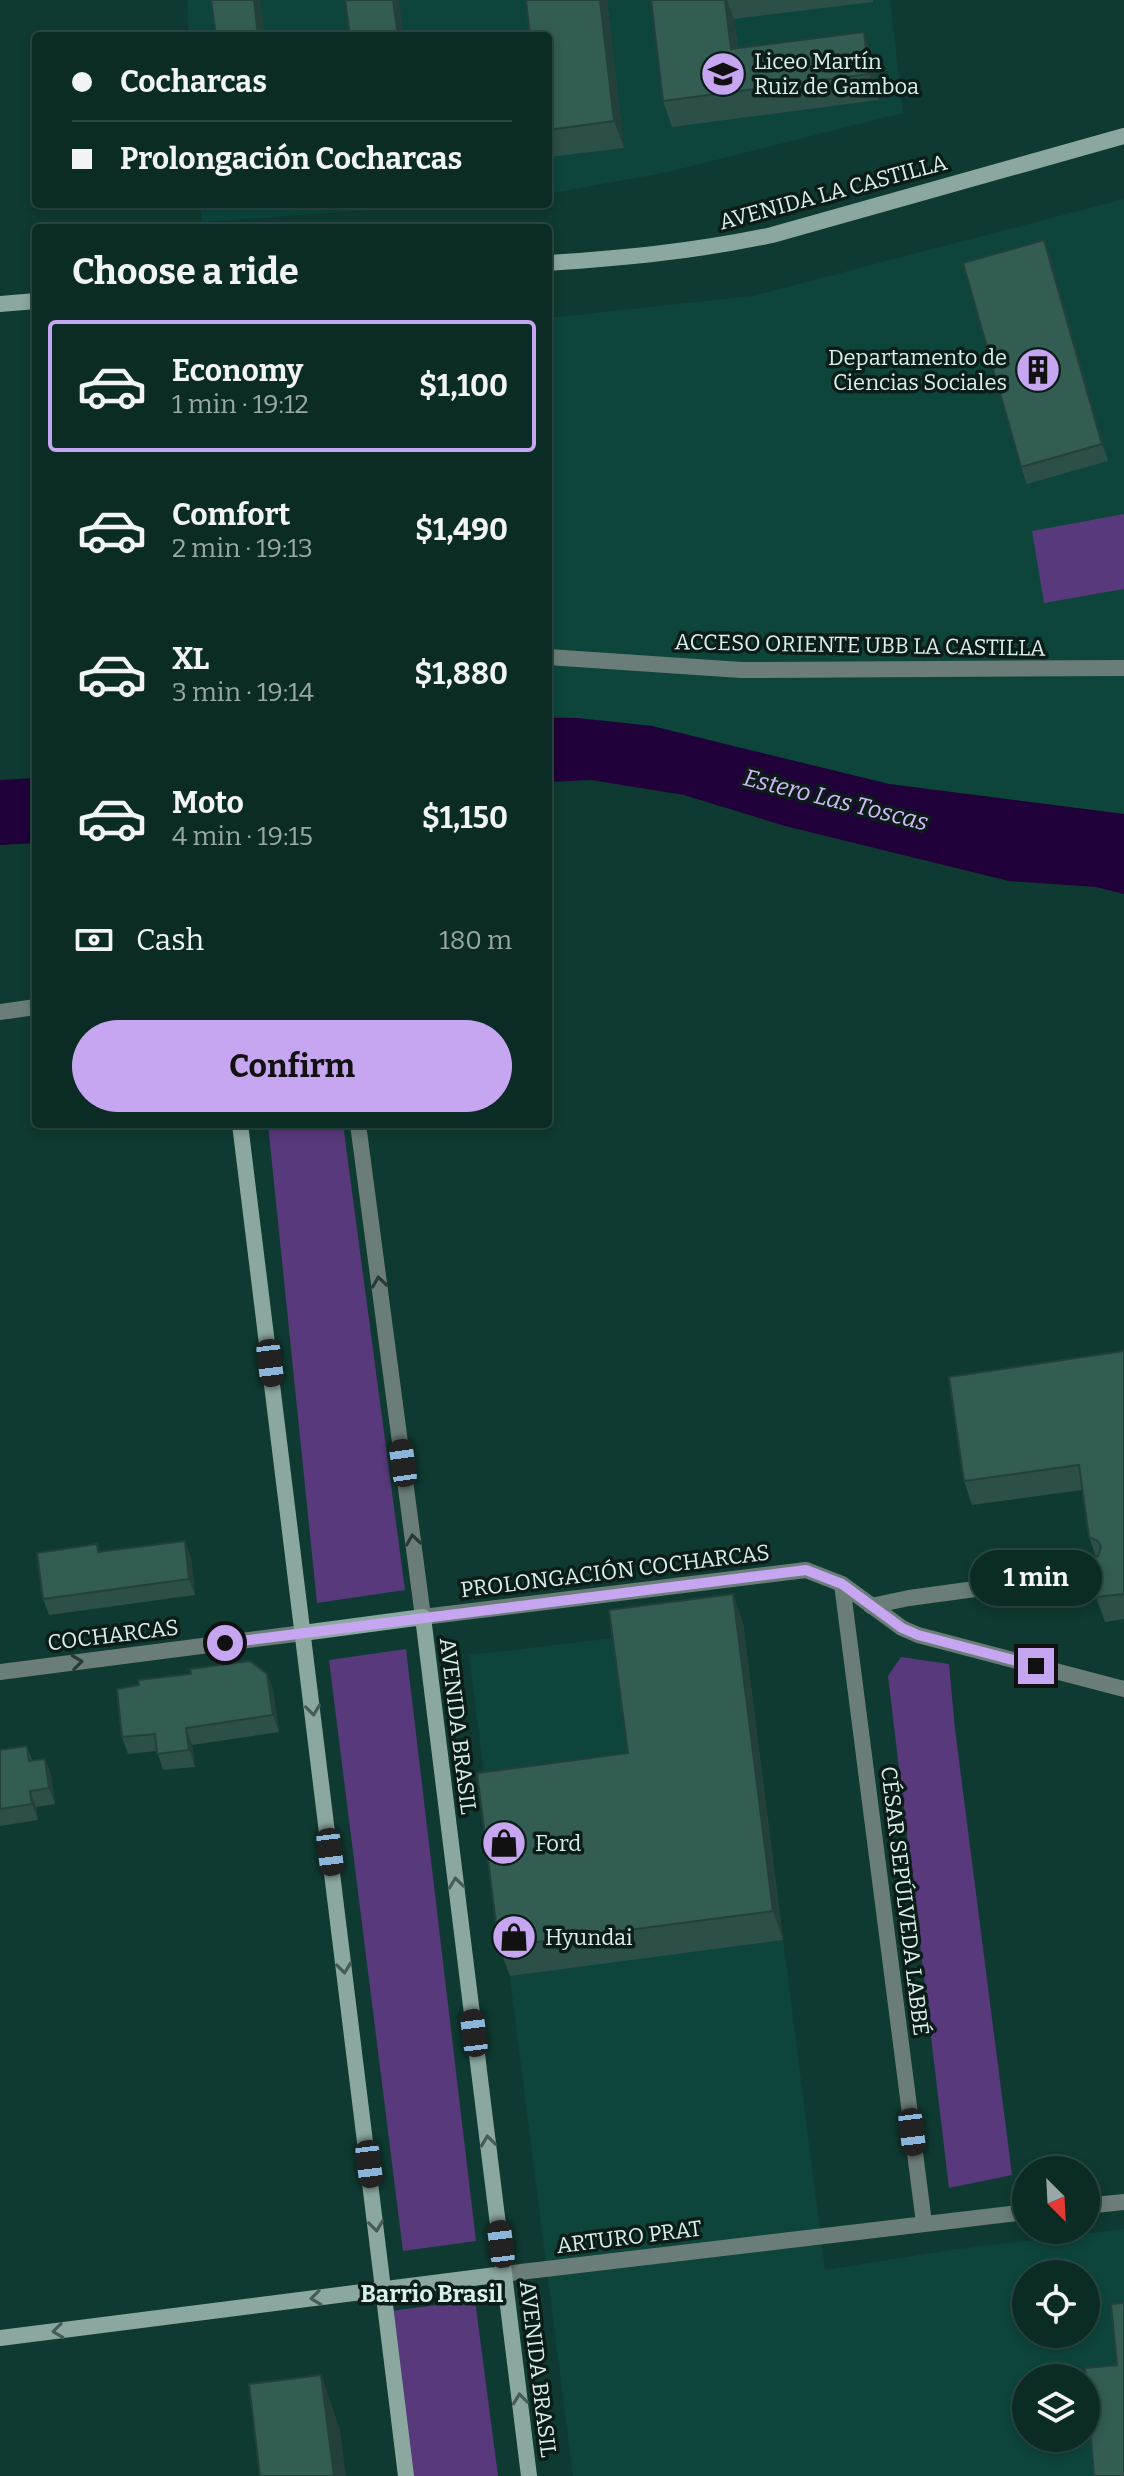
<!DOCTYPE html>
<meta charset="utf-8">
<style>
:root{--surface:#0b2c25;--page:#193832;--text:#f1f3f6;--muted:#9aa7a7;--line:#2b4842;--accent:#c6a6f0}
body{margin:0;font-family:Bitter,serif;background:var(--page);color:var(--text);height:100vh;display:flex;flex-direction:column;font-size:30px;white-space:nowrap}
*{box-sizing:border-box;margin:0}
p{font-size:26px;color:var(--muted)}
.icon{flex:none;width:44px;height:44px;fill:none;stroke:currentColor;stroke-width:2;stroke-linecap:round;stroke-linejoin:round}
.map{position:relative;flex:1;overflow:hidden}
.details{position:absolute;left:32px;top:224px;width:520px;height:904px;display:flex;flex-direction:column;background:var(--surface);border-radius:8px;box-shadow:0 4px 12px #0003,0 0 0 2px var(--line)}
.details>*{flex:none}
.guide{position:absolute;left:32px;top:32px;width:520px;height:176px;border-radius:8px;box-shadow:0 4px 12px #0003,0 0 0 2px var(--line);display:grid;align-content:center;height:176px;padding:0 40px;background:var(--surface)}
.needle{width:52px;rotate:156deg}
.fabs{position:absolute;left:1012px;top:2156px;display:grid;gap:16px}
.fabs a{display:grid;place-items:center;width:88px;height:88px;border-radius:50%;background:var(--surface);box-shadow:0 4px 12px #0003,0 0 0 2px var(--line);font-size:40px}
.end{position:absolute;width:36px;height:36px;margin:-18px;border:10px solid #c6a6f0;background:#111;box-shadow:0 0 0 4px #111}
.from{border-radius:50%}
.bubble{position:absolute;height:56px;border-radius:28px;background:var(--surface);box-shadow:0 4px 12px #0003,0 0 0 2px var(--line);font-size:26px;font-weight:700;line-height:56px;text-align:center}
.car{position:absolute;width:24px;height:48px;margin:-24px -12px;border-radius:10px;box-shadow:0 0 6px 2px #0007;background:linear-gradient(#222 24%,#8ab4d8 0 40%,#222 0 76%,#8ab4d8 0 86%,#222 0)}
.guide b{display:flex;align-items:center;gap:28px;height:76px;font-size:30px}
.guide b+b{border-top:2px solid var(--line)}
.guide i{width:20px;height:20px;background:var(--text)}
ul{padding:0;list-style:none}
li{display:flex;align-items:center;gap:24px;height:132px;margin:0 16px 12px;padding:0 24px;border:4px solid transparent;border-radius:8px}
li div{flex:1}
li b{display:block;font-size:30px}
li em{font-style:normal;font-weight:700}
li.active{border-color:var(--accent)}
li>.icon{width:72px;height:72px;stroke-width:1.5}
h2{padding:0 40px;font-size:36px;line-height:96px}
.pay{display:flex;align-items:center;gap:20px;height:88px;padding:0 40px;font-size:30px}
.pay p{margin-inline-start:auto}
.cta{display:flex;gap:16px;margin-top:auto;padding:16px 40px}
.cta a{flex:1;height:92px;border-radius:48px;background:var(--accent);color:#111;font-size:32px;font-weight:700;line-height:92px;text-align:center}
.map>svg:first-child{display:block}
.built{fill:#0d453b;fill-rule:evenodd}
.green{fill:#58397c}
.water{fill:#200139}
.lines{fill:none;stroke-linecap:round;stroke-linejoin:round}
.lane{stroke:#6b7d78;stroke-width:16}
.street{stroke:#6b7d78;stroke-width:16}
.secondary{stroke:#8ba8a0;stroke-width:16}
.wall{fill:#2c4f47}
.shaded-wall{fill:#24403a}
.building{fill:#335c53;stroke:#24403a;stroke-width:2}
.oneway{stroke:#283a36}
.oneway2{stroke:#455c56}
.route{stroke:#c6a6f0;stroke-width:10}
.labels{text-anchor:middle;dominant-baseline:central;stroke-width:7;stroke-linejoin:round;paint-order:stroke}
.poi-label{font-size:22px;fill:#d9efe9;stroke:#0c1d19;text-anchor:start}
.street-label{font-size:22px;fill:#d9efe9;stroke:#0c1d19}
.water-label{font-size:24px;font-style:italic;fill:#d4b9fa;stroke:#0c1d19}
.neighbourhood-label{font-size:24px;font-weight:bold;fill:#d9efe9;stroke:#0c1d19}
</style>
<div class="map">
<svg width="1124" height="2476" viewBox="0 0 1124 2476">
<rect width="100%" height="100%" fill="#0f3a31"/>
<path class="built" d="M187 0H890L903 113 668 172 548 194V36H189Z
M1124 199V814L889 784 652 726 548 715V318L752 296Z
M201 204H456L202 222Z
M743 1623 825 2270 950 2250 1124 2229V2476H573L469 1655ZM1026 2274H1086V2334H1026ZM1026 2378H1086V2438H1026Z"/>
<path class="green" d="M1124 514V589L1044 603 1032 531Z
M268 1124H343L405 1590 317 1603Z
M406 1649 476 2241 403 2251 329 1660Z
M901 1657 949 1664 955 1729 1012 2175 949 2188 888 1676Z
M475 2300 498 2476H412L391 2311Z"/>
<path class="water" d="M548 718H577L652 726 889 784 1124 814V894L1096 887 1009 881 785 826 684 795 591 780 548 782Z
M36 778V843L0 845V780Z"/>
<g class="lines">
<path class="lane" d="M548 657 741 670 1124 668
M871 1606 909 1598 1099 1572"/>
<path class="street" d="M0 1012 36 1007
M358 1124 423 1617 806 1570 842 1584 902 1628 918 1635 1124 1689
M842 1584 924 2223
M0 1672 303 1633
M1086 2206 1124 2202
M504 2274 1026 2212"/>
<path class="secondary" d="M548 263C624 258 697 251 772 235L1124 136
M0 304 36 301
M240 1124 406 2476
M303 1633 423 1617 529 2476
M0 2338 504 2274"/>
</g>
<path class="wall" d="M526 0H607L624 148 548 157V36Z
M651 0H873V2L734 19 738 48 874 58 879 100 672 127 663 101Z
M1044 240 1050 256 1108 461 1027 484 1021 467Z
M1124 1351V1619L1105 1622 1096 1597V1557L1089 1537 1082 1490 972 1505 964 1481Z
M97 1544 99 1552 191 1557 195 1595 49 1615 43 1599Z
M733 1594 743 1623 783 1940 510 1976 499 1947Z
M267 1674 273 1690 279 1732 192 1745 195 1767 163 1770 157 1751 128 1754 122 1737 139 1685Z
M27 1746 32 1760 51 1775 55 1804 36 1807 38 1820 0 1826V1750Z"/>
<path class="shaded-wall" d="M254 0H260L265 36H258Z
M393 0H399L404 36H398Z
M600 0H607L624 148 614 121Z
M725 0H727L734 19 741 76 731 49Z
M864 32 874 58 879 100 869 74Z
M1044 240 1050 256 1108 461 1102 444Z
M185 1541 191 1557 195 1595 189 1579Z
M733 1594 743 1623 783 1940 773 1911Z
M267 1674 273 1690 279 1732 273 1715Z
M186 1728 192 1745 195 1767 189 1750Z
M45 1759 51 1775 55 1804 49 1788Z
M30 1791 36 1807 38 1820 32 1804Z
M321 2375 340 2429 346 2476H334Z"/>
<path class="building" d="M211 0H254L258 36H216Z
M345 0H393L398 36H350Z
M526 0H600L614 121 548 130V36H530Z
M651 0H725L731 49 864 32 869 74 663 101Z
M1044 240 1102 444 1021 467 963 263Z
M1124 1351V1594L1096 1597 1091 1559 1098 1556 1101 1547 1098 1541 1089 1537 1079 1465 964 1481 949 1377Z
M185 1541 189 1579 43 1599 37 1553 97 1544 98 1552Z
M733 1594 773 1911 499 1947 477 1773 628 1753 609 1610Z
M250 1661 267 1674 273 1715 186 1728 189 1750 157 1754 155 1734 122 1737 117 1689 139 1685 138 1680 191 1674 190 1669Z
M27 1746 29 1761 45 1759 49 1788 30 1791 32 1804 0 1809V1750Z
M1124 2303V2476H1094L1085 2368 1117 2365 1111 2304Z
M321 2375 334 2476H260L249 2384Z"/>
<defs><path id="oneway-chevron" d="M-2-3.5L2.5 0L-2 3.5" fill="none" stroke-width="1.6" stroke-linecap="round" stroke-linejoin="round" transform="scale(2)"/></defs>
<g class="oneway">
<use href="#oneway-chevron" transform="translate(379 1282) rotate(-98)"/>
<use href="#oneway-chevron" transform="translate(413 1540) rotate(-98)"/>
<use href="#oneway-chevron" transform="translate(77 1662) rotate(-7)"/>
</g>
<g class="oneway2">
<use href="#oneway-chevron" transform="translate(313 1710) rotate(83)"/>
<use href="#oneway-chevron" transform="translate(456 1883) rotate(-97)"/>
<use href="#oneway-chevron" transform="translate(344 1968) rotate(83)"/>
<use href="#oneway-chevron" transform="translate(488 2141) rotate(-97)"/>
<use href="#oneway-chevron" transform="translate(376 2226) rotate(83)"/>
<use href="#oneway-chevron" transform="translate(316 2298) rotate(173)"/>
<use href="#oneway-chevron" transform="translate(58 2331) rotate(173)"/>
<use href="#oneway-chevron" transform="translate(520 2399) rotate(-97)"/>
</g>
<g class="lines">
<path class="route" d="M225 1643 806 1570 842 1584 902 1628 918 1635 1036 1666"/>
</g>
<defs>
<g id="school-disc" transform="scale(2.3)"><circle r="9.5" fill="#c6a6f0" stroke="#0c1d19"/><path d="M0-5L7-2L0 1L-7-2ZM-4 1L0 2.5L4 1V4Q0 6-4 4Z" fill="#111"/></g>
<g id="building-disc" transform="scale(2.3)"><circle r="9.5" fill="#c6a6f0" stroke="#0c1d19"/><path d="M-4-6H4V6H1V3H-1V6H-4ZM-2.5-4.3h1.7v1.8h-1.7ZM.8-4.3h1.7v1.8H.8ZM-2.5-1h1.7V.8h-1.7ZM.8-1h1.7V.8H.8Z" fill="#111"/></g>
<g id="shop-disc" transform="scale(2.3)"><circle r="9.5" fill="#c6a6f0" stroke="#0c1d19"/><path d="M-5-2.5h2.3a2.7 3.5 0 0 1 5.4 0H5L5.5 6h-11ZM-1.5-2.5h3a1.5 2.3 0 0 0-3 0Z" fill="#111"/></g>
</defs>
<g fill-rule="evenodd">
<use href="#school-disc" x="723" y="74"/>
<use href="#building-disc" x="1038" y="370"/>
<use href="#shop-disc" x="504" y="1843"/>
<use href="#shop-disc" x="514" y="1937"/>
</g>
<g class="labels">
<g class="poi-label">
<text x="754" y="61">Liceo Martín<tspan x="754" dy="25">Ruiz de Gamboa</tspan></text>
<text x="1007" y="357" text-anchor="end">Departamento de<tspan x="1007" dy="25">Ciencias Sociales</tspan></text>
<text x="535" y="1843">Ford</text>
<text x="545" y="1937">Hyundai</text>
</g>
<g class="street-label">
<text transform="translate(833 192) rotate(-15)">AVENIDA LA CASTILLA</text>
<text transform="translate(860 645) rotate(1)">ACCESO ORIENTE UBB LA CASTILLA</text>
<text transform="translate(615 1571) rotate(-7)">PROLONGACIÓN COCHARCAS</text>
<text transform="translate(113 1635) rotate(-7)">COCHARCAS</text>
<text transform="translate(458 1726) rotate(83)">AVENIDA BRASIL</text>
<text transform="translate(905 1901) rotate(83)">CÉSAR SEPÚLVEDA LABBÉ</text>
<text transform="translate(629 2237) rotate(-7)">ARTURO PRAT</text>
<text transform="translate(538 2369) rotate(83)">AVENIDA BRASIL</text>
</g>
<g class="water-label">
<text transform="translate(836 800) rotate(14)">Estero Las Toscas</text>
</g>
<g class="neighbourhood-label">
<text x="432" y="2294">Barrio Brasil</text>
</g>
</g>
</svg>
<div class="fabs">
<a><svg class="needle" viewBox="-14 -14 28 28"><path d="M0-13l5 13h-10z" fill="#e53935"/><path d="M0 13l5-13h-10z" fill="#9aa7a7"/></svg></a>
<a><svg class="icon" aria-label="locate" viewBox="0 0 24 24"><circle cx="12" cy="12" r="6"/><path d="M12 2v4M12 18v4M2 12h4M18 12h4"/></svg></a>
<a><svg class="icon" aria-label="layers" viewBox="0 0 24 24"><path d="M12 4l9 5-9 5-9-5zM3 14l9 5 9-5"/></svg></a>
</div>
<i class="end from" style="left:225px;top:1643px"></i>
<i class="end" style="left:1036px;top:1666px"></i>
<div class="bubble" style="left:970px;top:1550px;width:132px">1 min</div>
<i class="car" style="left:270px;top:1363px;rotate:173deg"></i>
<i class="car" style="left:403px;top:1463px;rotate:352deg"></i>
<i class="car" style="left:330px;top:1852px;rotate:173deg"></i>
<i class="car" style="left:474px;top:2033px;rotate:353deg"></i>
<i class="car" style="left:912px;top:2132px;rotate:173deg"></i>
<i class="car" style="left:369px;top:2164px;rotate:173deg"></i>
<i class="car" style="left:501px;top:2244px;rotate:353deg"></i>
<div class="guide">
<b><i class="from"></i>Cocharcas</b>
<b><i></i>Prolongación Cocharcas</b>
</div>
<section class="details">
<h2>Choose a ride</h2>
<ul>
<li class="active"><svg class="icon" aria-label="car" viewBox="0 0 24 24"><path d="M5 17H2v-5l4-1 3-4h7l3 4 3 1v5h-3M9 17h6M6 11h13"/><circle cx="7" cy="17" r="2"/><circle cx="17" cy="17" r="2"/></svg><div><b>Economy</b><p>1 min · 19:12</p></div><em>$1,100</em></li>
<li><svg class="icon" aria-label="car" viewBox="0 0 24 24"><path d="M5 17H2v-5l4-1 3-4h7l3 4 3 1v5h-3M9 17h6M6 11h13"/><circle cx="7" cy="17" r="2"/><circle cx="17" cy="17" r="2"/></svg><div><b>Comfort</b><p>2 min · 19:13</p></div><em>$1,490</em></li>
<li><svg class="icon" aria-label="car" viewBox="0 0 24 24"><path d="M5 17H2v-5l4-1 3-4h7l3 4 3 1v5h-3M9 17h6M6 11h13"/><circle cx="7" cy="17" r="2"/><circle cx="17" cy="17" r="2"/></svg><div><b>XL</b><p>3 min · 19:14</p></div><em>$1,880</em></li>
<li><svg class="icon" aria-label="car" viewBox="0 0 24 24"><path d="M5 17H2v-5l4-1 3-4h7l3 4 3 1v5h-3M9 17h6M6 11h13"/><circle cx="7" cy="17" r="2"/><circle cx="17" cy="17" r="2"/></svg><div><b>Moto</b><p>4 min · 19:15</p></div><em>$1,150</em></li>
</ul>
<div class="pay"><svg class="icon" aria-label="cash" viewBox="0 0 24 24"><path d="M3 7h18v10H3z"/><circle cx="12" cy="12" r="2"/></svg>Cash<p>180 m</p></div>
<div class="cta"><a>Confirm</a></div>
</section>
</div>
